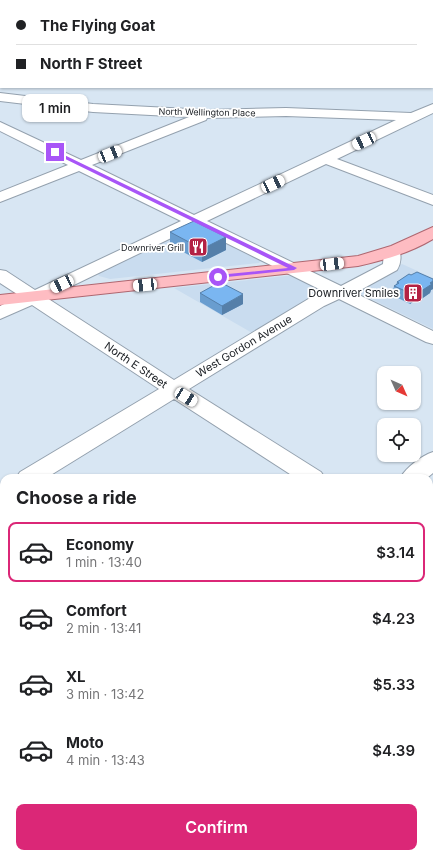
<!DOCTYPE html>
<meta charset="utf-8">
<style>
:root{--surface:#fff;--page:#f6f6f6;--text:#202124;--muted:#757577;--line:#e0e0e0;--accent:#db2777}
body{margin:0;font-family:Inter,sans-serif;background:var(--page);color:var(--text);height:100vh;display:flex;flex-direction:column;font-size:15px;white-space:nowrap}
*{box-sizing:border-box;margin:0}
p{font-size:13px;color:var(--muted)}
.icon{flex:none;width:22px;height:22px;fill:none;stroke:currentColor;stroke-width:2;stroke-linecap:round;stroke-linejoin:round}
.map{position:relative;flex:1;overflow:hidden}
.panel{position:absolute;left:0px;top:474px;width:433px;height:384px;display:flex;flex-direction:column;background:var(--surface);border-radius:12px 12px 0 0;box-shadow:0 1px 3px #0004}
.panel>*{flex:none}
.banner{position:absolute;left:0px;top:0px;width:433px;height:88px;box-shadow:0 1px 3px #0004;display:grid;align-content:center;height:88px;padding:0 16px;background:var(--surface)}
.needle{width:26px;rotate:135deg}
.controls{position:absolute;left:377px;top:366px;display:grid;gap:8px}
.controls a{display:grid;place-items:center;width:44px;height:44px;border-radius:8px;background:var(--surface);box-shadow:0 1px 3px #0004;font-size:20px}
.end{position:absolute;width:18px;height:18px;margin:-9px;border:5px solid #a855f7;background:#fff;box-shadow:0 0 0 2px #fff}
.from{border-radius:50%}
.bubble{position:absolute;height:28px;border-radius:8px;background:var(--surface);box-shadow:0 1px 3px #0004;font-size:13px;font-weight:600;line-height:28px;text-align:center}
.car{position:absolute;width:12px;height:24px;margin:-12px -6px;border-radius:5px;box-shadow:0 0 3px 1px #0007;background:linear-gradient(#fff 24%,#345 0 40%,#fff 0 76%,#345 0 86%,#fff 0)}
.banner b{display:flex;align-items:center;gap:14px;height:38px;font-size:15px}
.banner b+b{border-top:1px solid var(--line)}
.banner i{width:10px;height:10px;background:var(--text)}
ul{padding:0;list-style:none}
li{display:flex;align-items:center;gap:12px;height:60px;margin:0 8px 6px;padding:0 8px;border:2px solid transparent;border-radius:8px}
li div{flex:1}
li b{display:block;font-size:15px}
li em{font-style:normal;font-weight:600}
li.on{border-color:var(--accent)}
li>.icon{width:36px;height:36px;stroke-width:1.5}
h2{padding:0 16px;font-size:18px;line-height:48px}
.button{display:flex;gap:8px;margin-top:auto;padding:8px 16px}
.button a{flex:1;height:46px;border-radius:8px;background:var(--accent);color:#fff;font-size:16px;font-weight:600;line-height:46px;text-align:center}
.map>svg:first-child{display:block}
.built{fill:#c9dcef}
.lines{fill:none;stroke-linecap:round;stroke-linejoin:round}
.minor-casing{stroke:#94a1ae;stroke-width:2}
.major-casing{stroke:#ae6770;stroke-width:2}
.minor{fill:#fff;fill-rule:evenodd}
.major{fill:#febcc2;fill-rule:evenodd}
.wall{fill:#699dcf}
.shaded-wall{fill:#557fa9}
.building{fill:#7ab6f1;stroke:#557fa9}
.route{fill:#a855f7}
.labels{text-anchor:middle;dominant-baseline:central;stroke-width:3.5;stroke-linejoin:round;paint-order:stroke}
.far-street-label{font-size:9px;fill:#191d22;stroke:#fff}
.far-poi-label{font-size:9px;fill:#191d22;stroke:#fff;text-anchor:end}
.poi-label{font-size:11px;fill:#191d22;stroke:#fff;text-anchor:end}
.street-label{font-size:11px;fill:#191d22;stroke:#fff}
</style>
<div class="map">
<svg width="433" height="858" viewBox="0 0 433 858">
<rect width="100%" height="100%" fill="#d8e6f3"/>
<path class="built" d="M192 227 263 259 259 263 110 279 99 276 98 274 99 271Z
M402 264 433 278V329L361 294V290Z
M295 275 325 291 254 334 174 288Z"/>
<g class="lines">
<g class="minor-casing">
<path id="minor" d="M265 0H282L283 1H266Z
M372 0H382L383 1H373Z
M0 5H1V11H0Z
M432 31H433V38H432Z
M0 43H1V50H0Z
M432 62H433V70H432Z
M0 93 93 104 208 110 286 108 411 113 433 104V113L337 159 433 195V205L326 164 207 221 341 286 383 264 384 252 386 248 392 247 398 248C402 254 401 264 397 270L355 293 433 331V344L426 342 339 299 324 306 189 389 321 472 325 478H296L174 399 46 478H16L20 472 159 389 32 305 0 319V306L20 296 0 283V270L6 271 35 290 181 221 79 171 0 202V192L68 165 0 131V122L81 160 189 117 93 112 0 101ZM286 116 396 120 194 215 92 165 206 120 207 118ZM194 227 325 292 310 298 174 380 47 298Z
M433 452V473L427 478H400C407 467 421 456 433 452Z
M0 498 4 499V520L0 519Z
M429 542 433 543V565L429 564Z
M4 805V841L0 843V807Z
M379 854H415L417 858H381Z"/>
</g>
<g class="major-casing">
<path id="major" d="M433 227V239C410 253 384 260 358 266L0 305V295L358 256 391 246Z"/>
</g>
<use href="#minor" class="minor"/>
<use href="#major" class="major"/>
</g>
<path class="wall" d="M170 232 226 237V250L202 262 170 245Z
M411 275 433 279V289L431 290 430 293 417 302 414 301 410 304 392 295 394 286 396 285 397 282Z
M200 293 243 304 222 315 200 302Z"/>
<path class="shaded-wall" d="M226 237V250L202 262V249Z
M433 281V289L431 290 430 293 417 302 418 293Z
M416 292 414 301 410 304 412 294Z
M243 294V304L222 315V306Z"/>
<path class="building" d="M194 221 226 237 202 249 170 232Z
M417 272 433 279V281L430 283 432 284 418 293 416 292 412 294 394 286 399 283 397 282 409 274 411 275Z
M220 282 243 294 222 306 200 293Z"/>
<path class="route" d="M53 151H56L297 268 294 270 217 278V276L218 275 288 268 53 153Z"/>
<defs>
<g id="restaurant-square" transform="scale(1)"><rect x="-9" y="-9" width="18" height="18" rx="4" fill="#b32144" stroke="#fff"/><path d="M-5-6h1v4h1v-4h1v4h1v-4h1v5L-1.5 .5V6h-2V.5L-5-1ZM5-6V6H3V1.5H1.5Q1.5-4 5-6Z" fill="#fff"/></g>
<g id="building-square" transform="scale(1)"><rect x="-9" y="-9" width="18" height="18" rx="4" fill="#b32144" stroke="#fff"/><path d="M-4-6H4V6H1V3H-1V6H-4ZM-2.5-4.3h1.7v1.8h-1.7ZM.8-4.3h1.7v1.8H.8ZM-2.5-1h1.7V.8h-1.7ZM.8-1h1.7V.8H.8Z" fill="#fff"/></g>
</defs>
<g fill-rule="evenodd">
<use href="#restaurant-square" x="198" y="247"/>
<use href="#building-square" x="413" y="293"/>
</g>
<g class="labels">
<g class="far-street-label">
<text transform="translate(207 112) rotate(1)">North Wellington Place</text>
</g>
<g class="far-poi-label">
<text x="184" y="247">Downriver Grill</text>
</g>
<g class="poi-label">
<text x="399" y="293">Downriver Smiles</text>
</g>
<g class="street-label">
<text transform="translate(244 346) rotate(-31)">West Gordon Avenue</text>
<text transform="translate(136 365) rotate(34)">North E Street</text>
</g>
</g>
</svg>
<div class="controls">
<a><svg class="needle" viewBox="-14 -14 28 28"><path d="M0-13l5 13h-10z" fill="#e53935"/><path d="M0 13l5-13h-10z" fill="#757577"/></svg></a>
<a><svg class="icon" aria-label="locate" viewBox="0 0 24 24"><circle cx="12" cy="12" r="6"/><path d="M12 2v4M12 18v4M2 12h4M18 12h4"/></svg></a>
</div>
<i class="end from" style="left:218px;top:277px"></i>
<i class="end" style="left:55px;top:152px"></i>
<div class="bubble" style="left:22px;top:94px;width:66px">1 min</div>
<i class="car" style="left:364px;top:141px;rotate:245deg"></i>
<i class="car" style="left:110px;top:154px;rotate:68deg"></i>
<i class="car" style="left:273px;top:184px;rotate:65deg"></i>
<i class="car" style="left:332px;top:264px;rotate:83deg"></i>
<i class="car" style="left:62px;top:284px;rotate:245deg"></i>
<i class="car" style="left:145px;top:285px;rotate:264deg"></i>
<i class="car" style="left:186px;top:397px;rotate:122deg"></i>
<div class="banner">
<b><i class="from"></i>The Flying Goat</b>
<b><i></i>North F Street</b>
</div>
<section class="panel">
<h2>Choose a ride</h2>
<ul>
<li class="on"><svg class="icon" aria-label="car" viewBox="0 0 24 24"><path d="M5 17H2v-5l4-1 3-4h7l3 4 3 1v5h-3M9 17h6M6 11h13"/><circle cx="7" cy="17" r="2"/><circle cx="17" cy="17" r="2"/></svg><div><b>Economy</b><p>1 min · 13:40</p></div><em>$3.14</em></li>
<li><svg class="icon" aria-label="car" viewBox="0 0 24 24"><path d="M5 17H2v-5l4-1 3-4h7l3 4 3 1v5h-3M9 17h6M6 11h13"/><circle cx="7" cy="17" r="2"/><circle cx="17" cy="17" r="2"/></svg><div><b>Comfort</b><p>2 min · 13:41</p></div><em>$4.23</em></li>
<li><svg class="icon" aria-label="car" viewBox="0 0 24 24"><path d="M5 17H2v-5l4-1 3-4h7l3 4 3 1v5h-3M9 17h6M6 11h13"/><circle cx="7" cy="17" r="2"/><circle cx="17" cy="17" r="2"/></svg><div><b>XL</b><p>3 min · 13:42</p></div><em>$5.33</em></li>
<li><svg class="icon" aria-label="car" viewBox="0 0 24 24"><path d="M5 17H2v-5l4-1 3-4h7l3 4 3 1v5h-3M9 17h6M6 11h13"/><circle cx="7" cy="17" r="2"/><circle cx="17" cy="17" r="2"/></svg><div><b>Moto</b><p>4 min · 13:43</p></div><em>$4.39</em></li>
</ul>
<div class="button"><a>Confirm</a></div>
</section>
</div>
